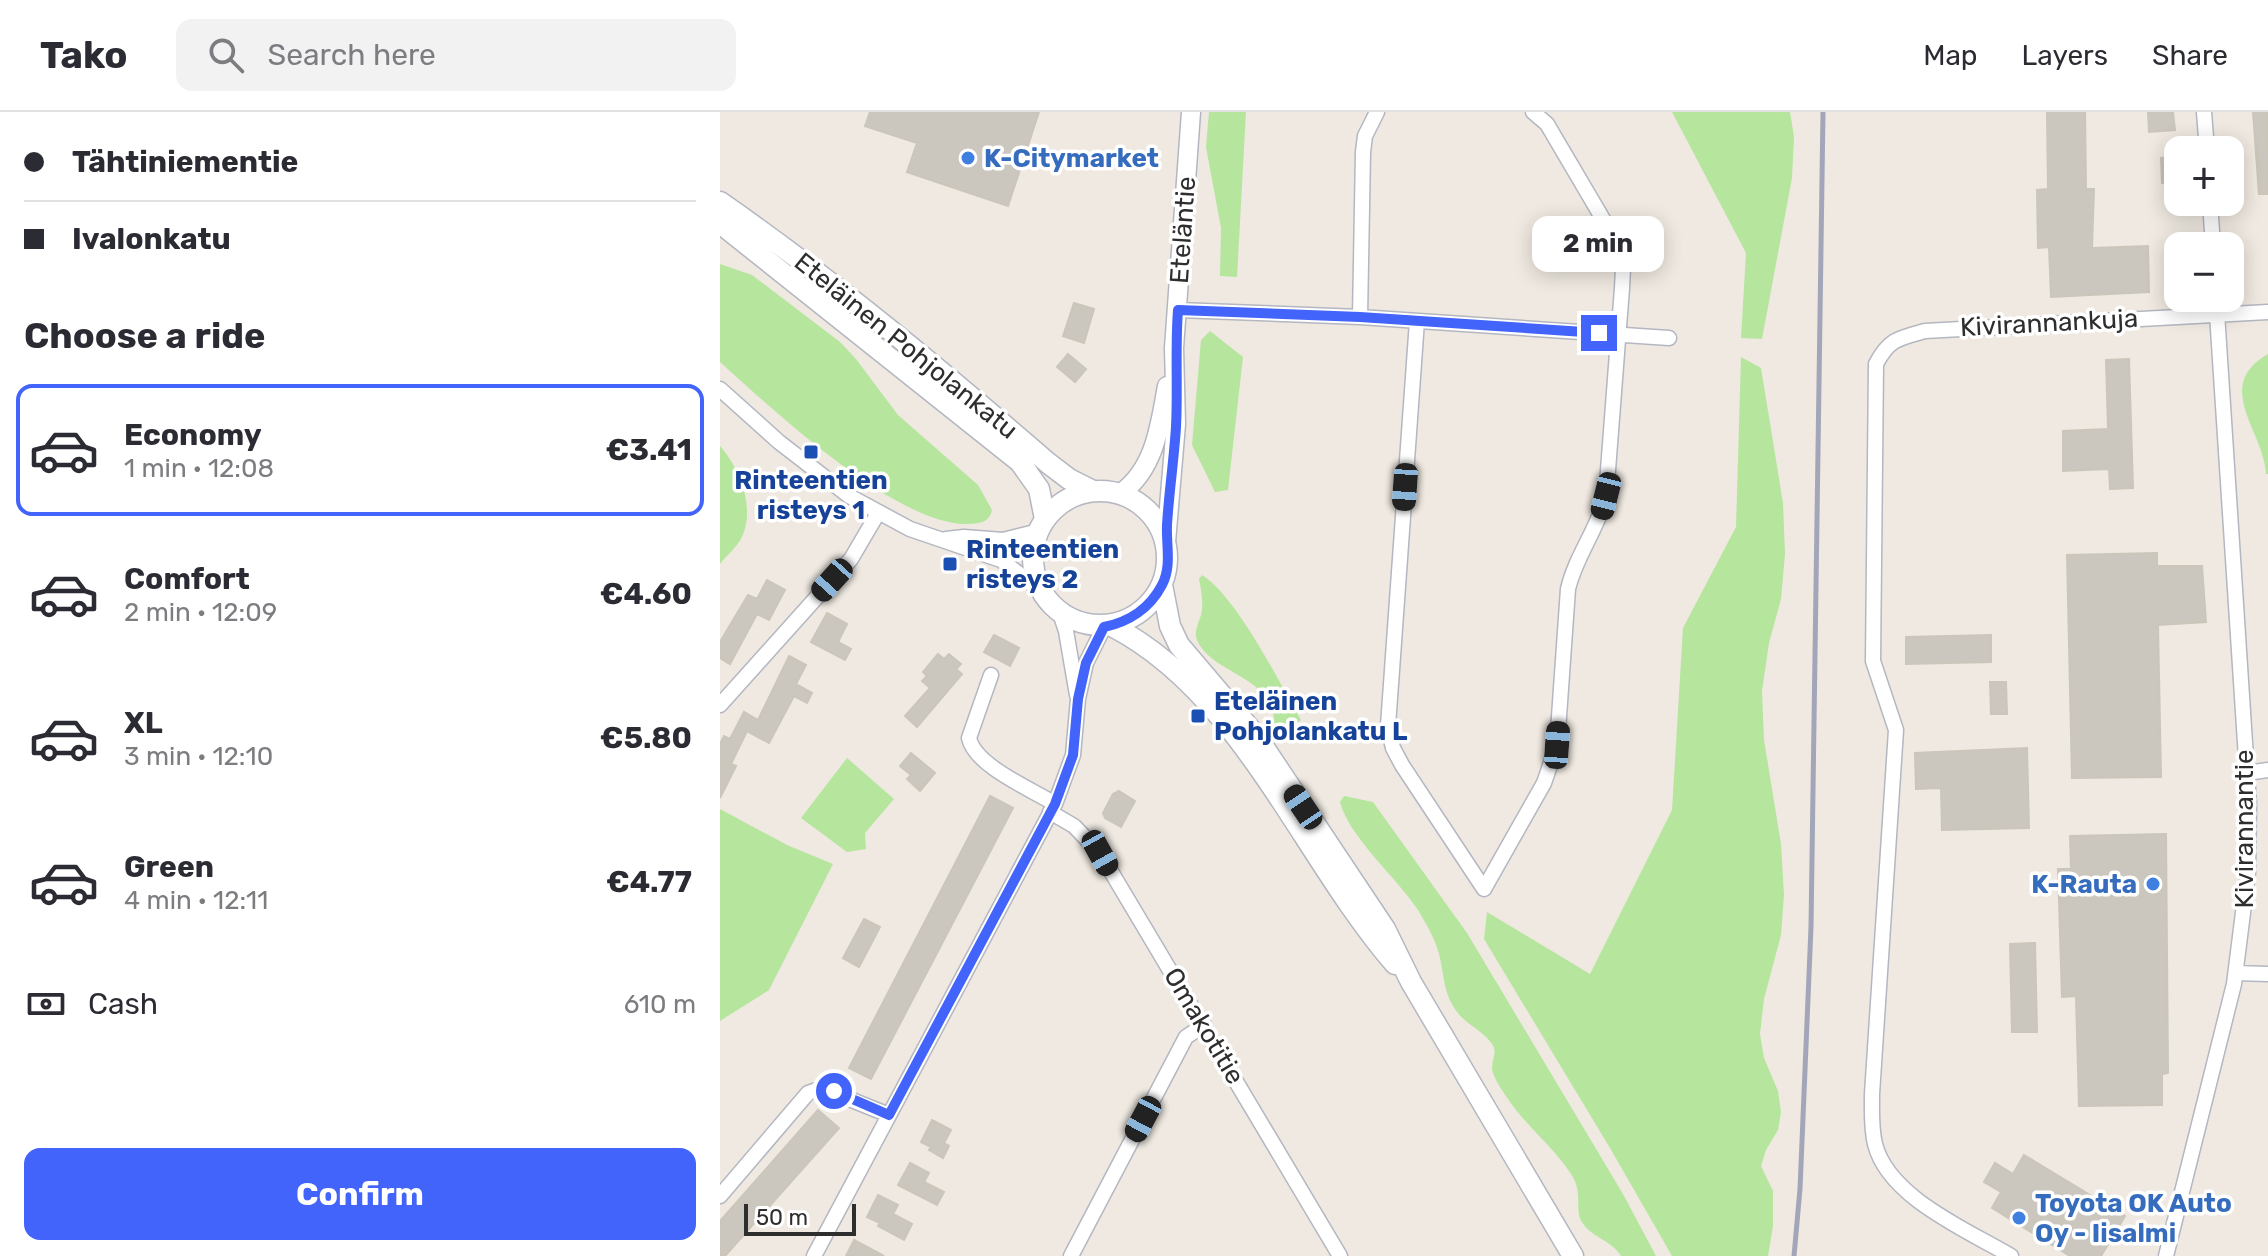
<!DOCTYPE html>
<meta charset="utf-8">
<style>
:root{--surface:#fff;--page:#f2f2f3;--text:#2b2b33;--muted:#7c7c81;--line:#e1e1e2;--accent:#4264fb}
body{margin:0;font-family:Rubik,sans-serif;background:var(--page);color:var(--text);height:100vh;display:flex;flex-direction:column;font-size:30px;white-space:nowrap}
*{box-sizing:border-box;margin:0}
p{font-size:26px;color:var(--muted)}
.icon{flex:none;width:44px;height:44px;fill:none;stroke:currentColor;stroke-width:2;stroke-linecap:round;stroke-linejoin:round}
.map{position:relative;flex:1;overflow:hidden}
.drawer{display:flex;flex-direction:column;background:var(--surface);width:720px}
.drawer>*{flex:none}
.banner{display:grid;align-content:center;height:176px;padding:0 24px;background:var(--surface)}
.buttons{position:absolute;left:1444px;top:24px;display:grid;gap:16px}
.buttons a{display:grid;place-items:center;width:80px;height:80px;border-radius:16px;background:var(--surface);box-shadow:0 4px 20px #0003;font-size:40px}
.scale{position:absolute;left:24px;bottom:20px;width:112px;box-sizing:border-box;padding-left:8px;border:4px solid #2e2e2e;border-top:0;font-size:22px;line-height:28px;white-space:nowrap;color:#2e2e2e;-webkit-text-stroke:6px #fff;paint-order:stroke}
.end{position:absolute;width:36px;height:36px;margin:-18px;border:10px solid #4264fb;background:#fff;box-shadow:0 0 0 4px #fff}
.from{border-radius:50%}
.bubble{position:absolute;height:56px;border-radius:16px;background:var(--surface);box-shadow:0 4px 20px #0003;font-size:26px;font-weight:700;line-height:56px;text-align:center}
.car{position:absolute;width:24px;height:48px;margin:-24px -12px;border-radius:10px;box-shadow:0 0 6px 2px #0007;background:linear-gradient(#222 24%,#8ab4d8 0 40%,#222 0 76%,#8ab4d8 0 86%,#222 0)}
.banner b{display:flex;align-items:center;gap:28px;height:76px;font-size:30px}
.banner b+b{border-top:2px solid var(--line)}
.banner i{width:20px;height:20px;background:var(--text)}
ul{padding:0;list-style:none}
li{display:flex;align-items:center;gap:24px;height:132px;margin:0 16px 12px;padding:0 8px;border:4px solid transparent;border-radius:16px}
li div{flex:1}
li b{display:block;font-size:30px}
li em{font-style:normal;font-weight:700}
li.current{border-color:var(--accent)}
li>.icon{width:72px;height:72px;stroke-width:1.5}
h2{padding:0 24px;font-size:36px;line-height:96px}
.pay{display:flex;align-items:center;gap:20px;height:88px;padding:0 24px;font-size:30px}
.pay p{margin-inline-start:auto}
.button{display:flex;gap:16px;margin-top:auto;padding:16px 24px}
.button a{flex:1;height:92px;border-radius:16px;background:var(--accent);color:#fff;font-size:32px;font-weight:700;line-height:92px;text-align:center}
header{display:flex;align-items:center;gap:48px;box-sizing:border-box;height:112px;padding:0 40px;background:var(--surface);border-bottom:2px solid var(--line)}
header strong{font-size:38px}
nav{display:flex;gap:44px;margin-inline-start:auto;font-size:28px}
.search{width:560px;height:72px;background:var(--page);display:flex;align-items:center;gap:20px;box-sizing:border-box;padding:0 28px;border-radius:16px;color:var(--muted);font-size:30px}
main{display:flex;flex:1;min-height:0}
.map>svg:first-child{display:block}
.green{fill:#b6e59e}
.building{fill:#cbc7bf;stroke:#cbc5ba;stroke-width:2}
.lines{fill:none;stroke-linecap:round;stroke-linejoin:round}
.minor-casing{stroke:#b4b7c1;stroke-width:17}
.tertiary-casing{stroke:#b4b7c1;stroke-width:21}
.secondary-casing{stroke:#b4b7c1;stroke-width:23}
.minor{stroke:#fff;stroke-width:14}
.tertiary{stroke:#fff;stroke-width:18}
.secondary{stroke:#fff;stroke-width:20}
.rail{stroke:#a3a6b8;stroke-width:5}
.route{stroke:#4264fb;stroke-width:10}
.shop-dot{fill:#3f7fe0;stroke:#fff;stroke-width:3}
.transit-dot{fill:#1a4fb4;stroke:#fff;stroke-width:3}
.labels{text-anchor:middle;dominant-baseline:central;stroke-width:7;stroke-linejoin:round;paint-order:stroke}
.shop-label{font-size:26px;font-weight:bold;fill:#366cbe;stroke:#fff;text-anchor:start}
.street-label{font-size:26px;fill:#2e2e2e;stroke:#fff}
.transit-label{font-size:26px;font-weight:bold;fill:#164399;stroke:#fff;text-anchor:start}
</style>
<header>
<strong>Tako</strong>
<div class="search"><svg class="icon" aria-label="search" viewBox="0 0 24 24"><circle cx="10" cy="10" r="6"/><path d="M15 15l6 6"/></svg>Search here</div>
<nav><a>Map</a><a>Layers</a><a>Share</a></nav>
</header>
<main>
<section class="drawer">
<div class="banner">
<b><i class="from"></i>Tähtiniementie</b>
<b><i></i>Ivalonkatu</b>
</div>
<h2>Choose a ride</h2>
<ul>
<li class="current"><svg class="icon" aria-label="car" viewBox="0 0 24 24"><path d="M5 17H2v-5l4-1 3-4h7l3 4 3 1v5h-3M9 17h6M6 11h13"/><circle cx="7" cy="17" r="2"/><circle cx="17" cy="17" r="2"/></svg><div><b>Economy</b><p>1 min · 12:08</p></div><em>€3.41</em></li>
<li><svg class="icon" aria-label="car" viewBox="0 0 24 24"><path d="M5 17H2v-5l4-1 3-4h7l3 4 3 1v5h-3M9 17h6M6 11h13"/><circle cx="7" cy="17" r="2"/><circle cx="17" cy="17" r="2"/></svg><div><b>Comfort</b><p>2 min · 12:09</p></div><em>€4.60</em></li>
<li><svg class="icon" aria-label="car" viewBox="0 0 24 24"><path d="M5 17H2v-5l4-1 3-4h7l3 4 3 1v5h-3M9 17h6M6 11h13"/><circle cx="7" cy="17" r="2"/><circle cx="17" cy="17" r="2"/></svg><div><b>XL</b><p>3 min · 12:10</p></div><em>€5.80</em></li>
<li><svg class="icon" aria-label="car" viewBox="0 0 24 24"><path d="M5 17H2v-5l4-1 3-4h7l3 4 3 1v5h-3M9 17h6M6 11h13"/><circle cx="7" cy="17" r="2"/><circle cx="17" cy="17" r="2"/></svg><div><b>Green</b><p>4 min · 12:11</p></div><em>€4.77</em></li>
</ul>
<div class="pay"><svg class="icon" aria-label="cash" viewBox="0 0 24 24"><path d="M3 7h18v10H3z"/><circle cx="12" cy="12" r="2"/></svg>Cash<p>610 m</p></div>
<div class="button"><a>Confirm</a></div>
</section>
<div class="map">
<svg width="1548" height="1144" viewBox="0 0 1548 1144">
<rect width="100%" height="100%" fill="#efe9e1"/>
<path class="green" d="M489 0H526L517 165 500 164 501 116 486 35Z
M952 0H1070L1074 25 1072 66 1042 227 1021 226 1026 141Z
M0 152 32 163 120 230 136 247 178 303 258 373 272 398C269 411 260 411 249 412 178 415 52 297 0 250Z
M490 219 523 245 508 378 495 380 472 333 481 228Z
M1548 242V362H1546C1544 319 1492 274 1548 242Z
M1021 245 1041 256 1063 391 1065 442 1061 487 1049 531 1042 579 1044 628 1061 732 1064 783 1061 823 1044 887 1040 922 1044 946 1058 979 1061 1000 1058 1018 1046 1038 1041 1054 1053 1079V1114L1048 1144H952L890 1036 764 827 767 800 870 862 952 698 963 516 1016 415Z
M0 334C21 358 36 398 21 427 16 436 6 444 0 452Z
M482 463C517 485 559 570 581 608L560 623 554 618C553 610 555 601 551 593 537 563 489 557 477 528 473 518 481 508 482 498 483 487 481 477 479 467Z
M127 646 174 687 145 721 146 737 127 740 81 706Z
M624 684 653 690 747 821 903 1082 936 1144H901C892 1129 874 1126 864 1113 852 1098 865 1083 851 1062 833 1034 806 1014 788 987 783 980 776 969 773 961 769 950 779 942 772 932 761 916 744 913 733 894 723 877 724 861 719 842 715 826 706 812 698 798 677 766 629 725 620 690Z
M0 697 67 733 113 752 49 878 0 909Z"/>
<path class="building" d="M150 0H319L288 94 187 60 197 31 145 14Z
M1327 0H1365L1366 77H1374L1372 136 1428 134 1429 180 1331 185 1329 135 1318 136 1317 78 1328 77Z
M1428 0H1453L1455 18 1429 20Z
M1533 0H1548V82H1539Z
M1458 45V70L1442 71 1441 46Z
M354 191 374 197 364 231 343 224Z
M348 242 366 257 355 270 337 255Z
M1409 247 1413 376 1390 377 1389 357 1343 359V319L1388 317 1386 248Z
M1437 441V454H1482L1486 510 1438 513 1441 665 1352 666 1347 443Z
M47 468 65 478 49 508 37 502 10 552 0 546V530L28 483 37 487Z
M107 501 127 512 118 530 131 537 125 548 91 530Z
M274 523 299 536 290 554 264 540Z
M1271 523V550L1186 552V525Z
M218 542 224 547 229 542 241 552 236 557 242 562 197 615 185 604 210 576 202 569 207 564 203 560Z
M69 544 86 553 76 572 92 581 87 591 74 584 49 631 27 619 11 652 16 654 0 686V632L4 624 10 627 24 600 38 608Z
M1270 570H1286L1287 602H1271Z
M1307 636 1309 716 1222 718 1221 676 1196 677 1195 641Z
M191 641 215 661 200 679 187 667 191 663 180 654Z
M399 679 415 689 401 715 385 706 383 701 393 682Z
M270 684 293 696 151 967 129 956Z
M1446 722 1448 961 1442 962V993L1359 994 1356 884 1342 885 1338 757H1351L1350 724Z
M144 807 160 815 139 855 123 846Z
M1315 831 1317 920H1292L1290 832Z
M98 998 119 1016 5 1144H0V1109Z
M212 1008 231 1018 224 1031 229 1034 223 1046 209 1038 211 1035 201 1030Z
M1304 1043 1405 1104 1381 1144H1350L1272 1096 1281 1080 1264 1070 1275 1051 1293 1062Z
M190 1051 209 1061 204 1070 224 1080 217 1093 178 1073Z
M158 1083 178 1093 173 1102 192 1112 184 1128 158 1114 160 1111 147 1105Z
M134 1128 164 1144H126Z"/>
<g class="lines">
<g class="minor-casing">
<path id="minor" d="M1484 0 1487 38
M1490 90 1493 134
M458 198 640 205 949 226
M640 205 643 40 645 24 657 0
M697 209 668 614 673 636 682 653 764 777 824 671 837 633 848 477C856 443 878 417 886 384L902 176 903 156 897 131 827 12 813 0
M0 277 59 330 129 384 190 417 281 448 319 477
M226 427 244 425 283 428 319 419
M340 501 346 519 357 583
M271 563 249 626C255 654 311 677 335 692
M0 593 131 447 158 401
M1527 661 1548 658
M330 700 354 714 380 741 620 1144
M1516 861 1548 862
M0 1084 88 981 102 976 169 1003
M94 1144 335 692 353 643 358 587 366 551 384 515
M351 1144 466 925 484 913
M1291 1144C1247 1118 1168 1085 1155 1032 1151 1016 1152 999 1152 982L1176 618 1153 549 1156 252C1169 227 1179 226 1205 219L1548 200
M1446 1144 1514 872 1528 761 1529 692 1496 186"/>
</g>
<g class="tertiary-casing">
<path id="tertiary" d="M401 381C435 357 440 313 447 274
M446 430 456 312 454 236 471 0"/>
</g>
<g class="secondary-casing">
<path id="secondary" d="M0 90C115 170 222 259 328 351L349 367 371 378
M0 111 300 350 319 377 325 407
M313 446a67 67 0 1 1 134 0a67 67 0 1 1-134 0Z
M442 473 450 514 459 533 537 625 665 817 691 870 853 1144
M392 514C522 581 583 746 675 852"/>
</g>
<use href="#minor" class="minor"/>
<use href="#tertiary" class="tertiary"/>
<use href="#secondary" class="secondary"/>
<path class="rail" d="M1074 1144 1080 1077 1091 815 1103 0"/>
</g>
<g class="lines">
<path class="route" d="M114 979 169 1003 335 692 353 643 358 587 366 551 384 515C409 510 430 496 442 473 452 454 446 433 447 413 449 380 454 347 456 315 458 276 455 237 458 198L640 205 879 221"/>
</g>
<g class="shop-dot">
<circle cx="248" cy="46" r="8"/>
<circle cx="1433" cy="772" r="8"/>
<circle cx="1299" cy="1106" r="8"/>
</g>
<g class="transit-dot">
<rect x="83" y="332" width="16" height="16" rx="4"/>
<rect x="222" y="444" width="16" height="16" rx="4"/>
<rect x="470" y="596" width="16" height="16" rx="4"/>
</g>
<g class="labels">
<g class="shop-label">
<text x="264" y="46">K-Citymarket</text>
<text x="1417" y="772" text-anchor="end">K-Rauta</text>
<text x="1315" y="1091">Toyota OK Auto<tspan x="1315" dy="30">Oy - Iisalmi</tspan></text>
</g>
<g class="street-label">
<text transform="translate(463 118) rotate(-86)">Eteläntie</text>
<text transform="translate(1329 211) rotate(-3)">Kivirannankuja</text>
<text transform="translate(186 234) rotate(39)">Eteläinen Pohjolankatu</text>
<text transform="translate(1524 717) rotate(-90)">Kivirannantie</text>
<text transform="translate(484 914) rotate(59)">Omakotitie</text>
</g>
<g class="transit-label">
<text x="91" y="368" text-anchor="middle">Rinteentien<tspan x="91" dy="30">risteys 1</tspan></text>
<text x="246" y="437">Rinteentien<tspan x="246" dy="30">risteys 2</tspan></text>
<text x="494" y="589">Eteläinen<tspan x="494" dy="30">Pohjolankatu L</tspan></text>
</g>
</g>
</svg>
<div class="buttons">
<a>+</a>
<a>−</a>
</div>
<div class="scale">50 m</div>
<i class="end from" style="left:114px;top:979px"></i>
<i class="end" style="left:879px;top:221px"></i>
<div class="bubble" style="left:812px;top:104px;width:132px">2 min</div>
<i class="car" style="left:685px;top:375px;rotate:184deg"></i>
<i class="car" style="left:886px;top:384px;rotate:194deg"></i>
<i class="car" style="left:112px;top:468px;rotate:222deg"></i>
<i class="car" style="left:837px;top:633px;rotate:4deg"></i>
<i class="car" style="left:583px;top:695px;rotate:326deg"></i>
<i class="car" style="left:380px;top:741px;rotate:151deg"></i>
<i class="car" style="left:423px;top:1007px;rotate:208deg"></i>
</div>
</main>
